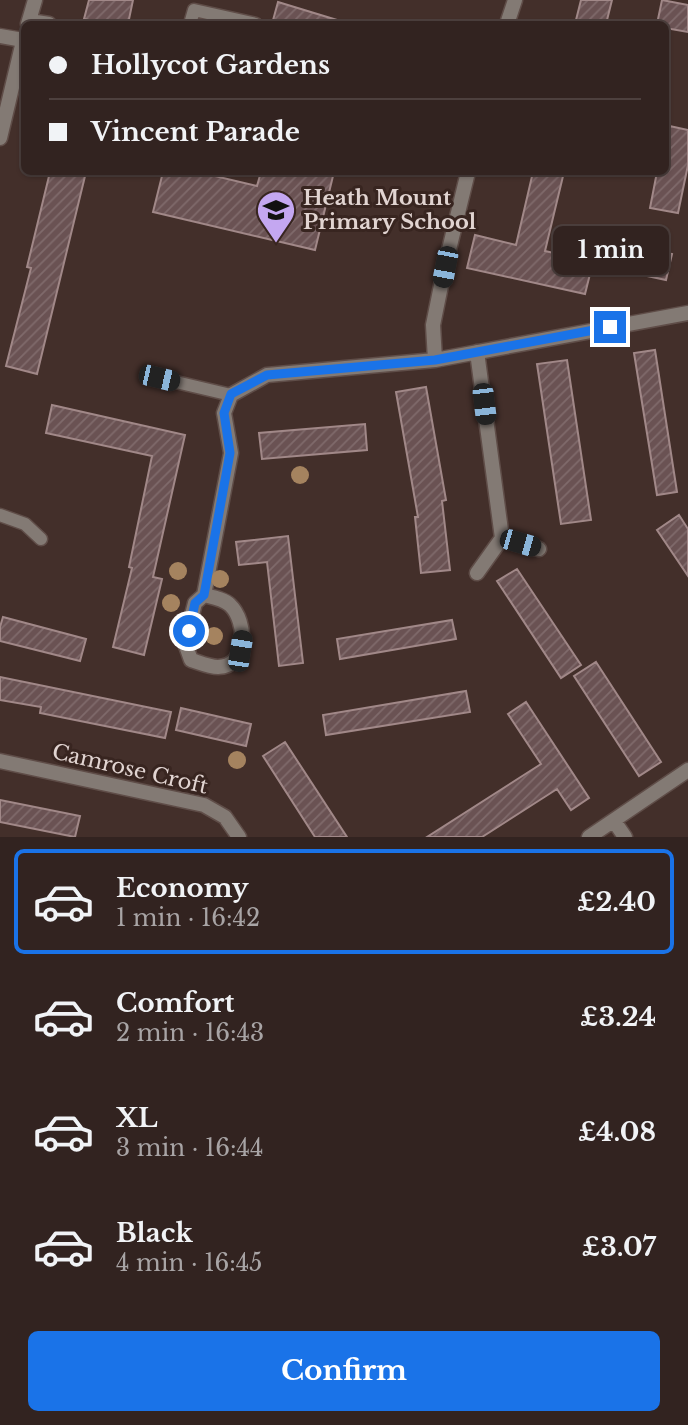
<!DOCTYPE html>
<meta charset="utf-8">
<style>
:root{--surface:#322320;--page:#3d2f2d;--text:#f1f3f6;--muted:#a8a4a5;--line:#4d403e;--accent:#1a73e8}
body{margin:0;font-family:"Libre Baskerville",serif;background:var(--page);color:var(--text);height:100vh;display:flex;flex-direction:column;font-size:26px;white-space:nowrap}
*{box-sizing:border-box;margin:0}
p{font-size:23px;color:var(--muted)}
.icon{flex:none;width:38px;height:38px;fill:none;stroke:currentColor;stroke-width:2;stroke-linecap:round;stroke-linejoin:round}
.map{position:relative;height:837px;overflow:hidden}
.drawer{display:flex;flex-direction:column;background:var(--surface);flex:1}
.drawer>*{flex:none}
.hud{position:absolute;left:21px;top:21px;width:648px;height:154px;border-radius:10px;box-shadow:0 2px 5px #0004,0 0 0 2px var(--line);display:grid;align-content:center;height:154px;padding:0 28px;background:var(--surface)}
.end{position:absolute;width:32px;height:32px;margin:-16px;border:9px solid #1a73e8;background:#fff;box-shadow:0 0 0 4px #fff}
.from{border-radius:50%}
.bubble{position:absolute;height:49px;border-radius:10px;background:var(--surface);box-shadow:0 2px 5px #0004,0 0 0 2px var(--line);font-size:23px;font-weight:800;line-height:49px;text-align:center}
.car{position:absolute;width:21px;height:42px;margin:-21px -10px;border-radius:9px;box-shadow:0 0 5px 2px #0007;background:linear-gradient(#222 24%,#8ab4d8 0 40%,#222 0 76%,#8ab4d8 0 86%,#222 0)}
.hud b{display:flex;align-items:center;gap:24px;height:66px;font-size:26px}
.hud b+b{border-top:2px solid var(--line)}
.hud i{width:18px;height:18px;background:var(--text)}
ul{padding:12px 0 0;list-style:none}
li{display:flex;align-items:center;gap:21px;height:105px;margin:0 14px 10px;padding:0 14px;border:4px solid transparent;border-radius:10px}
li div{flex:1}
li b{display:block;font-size:26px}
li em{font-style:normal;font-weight:800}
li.selected{border-color:var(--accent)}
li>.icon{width:63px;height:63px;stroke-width:1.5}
.cta{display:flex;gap:14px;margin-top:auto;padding:14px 28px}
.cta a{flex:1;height:80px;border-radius:10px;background:var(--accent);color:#fff;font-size:28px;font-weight:800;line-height:80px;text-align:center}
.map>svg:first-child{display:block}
.building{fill:url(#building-hatch);stroke:#a18888;stroke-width:2}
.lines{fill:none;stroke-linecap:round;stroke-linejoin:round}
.service-casing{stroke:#5f4d48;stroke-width:15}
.minor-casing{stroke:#5f4d48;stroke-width:17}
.service{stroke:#837a74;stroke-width:12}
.minor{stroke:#837a74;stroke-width:14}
.tree{fill:#a5835f}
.route{stroke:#1a73e8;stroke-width:9}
.labels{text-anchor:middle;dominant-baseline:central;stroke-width:6;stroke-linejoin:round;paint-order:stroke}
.poi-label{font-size:21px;font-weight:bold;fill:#e1d4d1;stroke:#382520;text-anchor:start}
.street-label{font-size:21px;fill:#e1d4d1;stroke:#382520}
</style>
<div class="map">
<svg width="688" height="837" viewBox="0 0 688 837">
<defs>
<pattern id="building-hatch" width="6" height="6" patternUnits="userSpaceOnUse" patternTransform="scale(1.75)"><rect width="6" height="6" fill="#6a5253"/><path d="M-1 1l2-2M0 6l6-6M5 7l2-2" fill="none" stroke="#7f6a6b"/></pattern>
</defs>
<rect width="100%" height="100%" fill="#432f2a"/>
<path class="building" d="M89 0H133L128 24H111L84 19Z
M581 0H612L606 24H575Z
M662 0 688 5V32L665 28V24H657Z
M278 2 337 20 336 24H272Z
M665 125 688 130V165L678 213 650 208 657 172H665Z
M50 172H86L37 374 6 366 31 268 27 267Z
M163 172H198L257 186 261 172H315L333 176 315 250 153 212Z
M533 172H564L545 251 593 262 585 294 467 268 475 235 516 245Z
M606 240 672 254 666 280 600 266Z
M655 350 677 492 657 495 634 353Z
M567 360 591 520 561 524 537 364Z
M426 387 446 500 442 501 450 570 421 573 415 517H418L396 392Z
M52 405 185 435 153 577 162 579 144 655 113 647 132 568 129 567 152 456 46 433Z
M365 424 367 450 262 459 259 433Z
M679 515 688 529V576L657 530Z
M288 536 303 663 279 666 267 562 239 565 236 542Z
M517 569 581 665 561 678 497 581Z
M3 617 86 639 80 661 0 641V627Z
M452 620 456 639 340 659 337 639Z
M596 662 661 762 639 776 574 676Z
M0 677 171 712 165 738 40 713 41 707 0 700Z
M466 691 470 712 326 735 323 715Z
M526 702 589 798 571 810 557 789 482 837H427L541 764 508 714Z
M181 708 251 724 246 746 176 730Z
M285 742 347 837H315L263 756Z
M0 800 80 816 75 837 0 822Z"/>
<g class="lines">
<g class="service-casing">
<path id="service" d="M190 24 194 10 256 24
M159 378 231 395
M0 515 25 524 41 539"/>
</g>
<g class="minor-casing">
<path id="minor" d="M30 21 49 24
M28 24 35 0
M507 24 515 0
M0 36 23 40
M0 138 24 37
M477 352 502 538
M435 360 688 313
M477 573 502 538 539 549
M204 595 195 603 192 615 186 646 191 660C198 662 209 667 218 667 249 666 247 621 230 605 224 599 212 597 204 595L231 453 224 413 231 395 267 375 435 360 433 325 445 266 468 172
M0 761 204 805 225 817 239 837
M614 821 625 837
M589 837 688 770"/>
</g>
<use href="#service" class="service"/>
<use href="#minor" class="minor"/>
</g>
<g class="tree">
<circle cx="300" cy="475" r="9"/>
<circle cx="178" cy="571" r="9"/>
<circle cx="220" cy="579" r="9"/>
<circle cx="171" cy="603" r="9"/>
<circle cx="214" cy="636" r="9"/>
<circle cx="237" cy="760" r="9"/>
</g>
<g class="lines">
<path class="route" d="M189 631 195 603 204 595 230 453 224 413 231 394 267 375 435 360 610 327"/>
</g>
<defs>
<g id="school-pin" transform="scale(2.0125)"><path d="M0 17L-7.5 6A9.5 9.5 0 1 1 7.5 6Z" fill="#c4a7f1" stroke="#382520"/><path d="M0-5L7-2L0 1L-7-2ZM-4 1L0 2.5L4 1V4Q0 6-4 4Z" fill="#111"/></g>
</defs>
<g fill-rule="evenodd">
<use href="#school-pin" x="276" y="210"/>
</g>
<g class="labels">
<g class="poi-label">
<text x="303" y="198">Heath Mount<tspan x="303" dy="24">Primary School</tspan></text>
</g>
<g class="street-label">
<text transform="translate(130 769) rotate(13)">Camrose Croft</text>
</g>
</g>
</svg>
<i class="end from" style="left:189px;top:631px"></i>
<i class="end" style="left:610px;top:327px"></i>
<div class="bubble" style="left:553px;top:226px;width:116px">1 min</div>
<i class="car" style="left:445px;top:267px;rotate:191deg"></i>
<i class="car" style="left:159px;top:378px;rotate:103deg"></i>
<i class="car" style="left:484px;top:404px;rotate:173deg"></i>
<i class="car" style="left:520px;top:543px;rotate:106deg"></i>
<i class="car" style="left:240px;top:651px;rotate:9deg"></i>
<div class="hud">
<b><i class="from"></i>Hollycot Gardens</b>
<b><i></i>Vincent Parade</b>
</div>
</div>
<section class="drawer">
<ul>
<li class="selected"><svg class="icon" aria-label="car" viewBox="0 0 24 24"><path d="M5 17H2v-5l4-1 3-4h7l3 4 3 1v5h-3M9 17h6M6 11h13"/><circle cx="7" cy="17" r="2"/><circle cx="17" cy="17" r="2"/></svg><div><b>Economy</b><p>1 min · 16:42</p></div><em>£2.40</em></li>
<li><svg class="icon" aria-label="car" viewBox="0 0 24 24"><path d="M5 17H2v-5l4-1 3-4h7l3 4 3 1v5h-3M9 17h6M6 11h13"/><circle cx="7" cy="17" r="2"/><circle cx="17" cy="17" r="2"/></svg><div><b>Comfort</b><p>2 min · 16:43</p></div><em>£3.24</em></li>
<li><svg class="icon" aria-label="car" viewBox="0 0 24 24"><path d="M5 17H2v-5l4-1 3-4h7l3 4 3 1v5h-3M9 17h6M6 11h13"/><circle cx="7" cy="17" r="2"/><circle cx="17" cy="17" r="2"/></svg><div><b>XL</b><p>3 min · 16:44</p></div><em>£4.08</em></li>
<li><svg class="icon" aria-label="car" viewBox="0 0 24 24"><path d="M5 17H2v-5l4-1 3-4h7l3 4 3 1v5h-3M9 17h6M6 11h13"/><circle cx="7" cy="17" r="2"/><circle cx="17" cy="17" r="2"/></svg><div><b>Black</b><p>4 min · 16:45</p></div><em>£3.07</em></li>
</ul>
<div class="cta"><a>Confirm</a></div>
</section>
